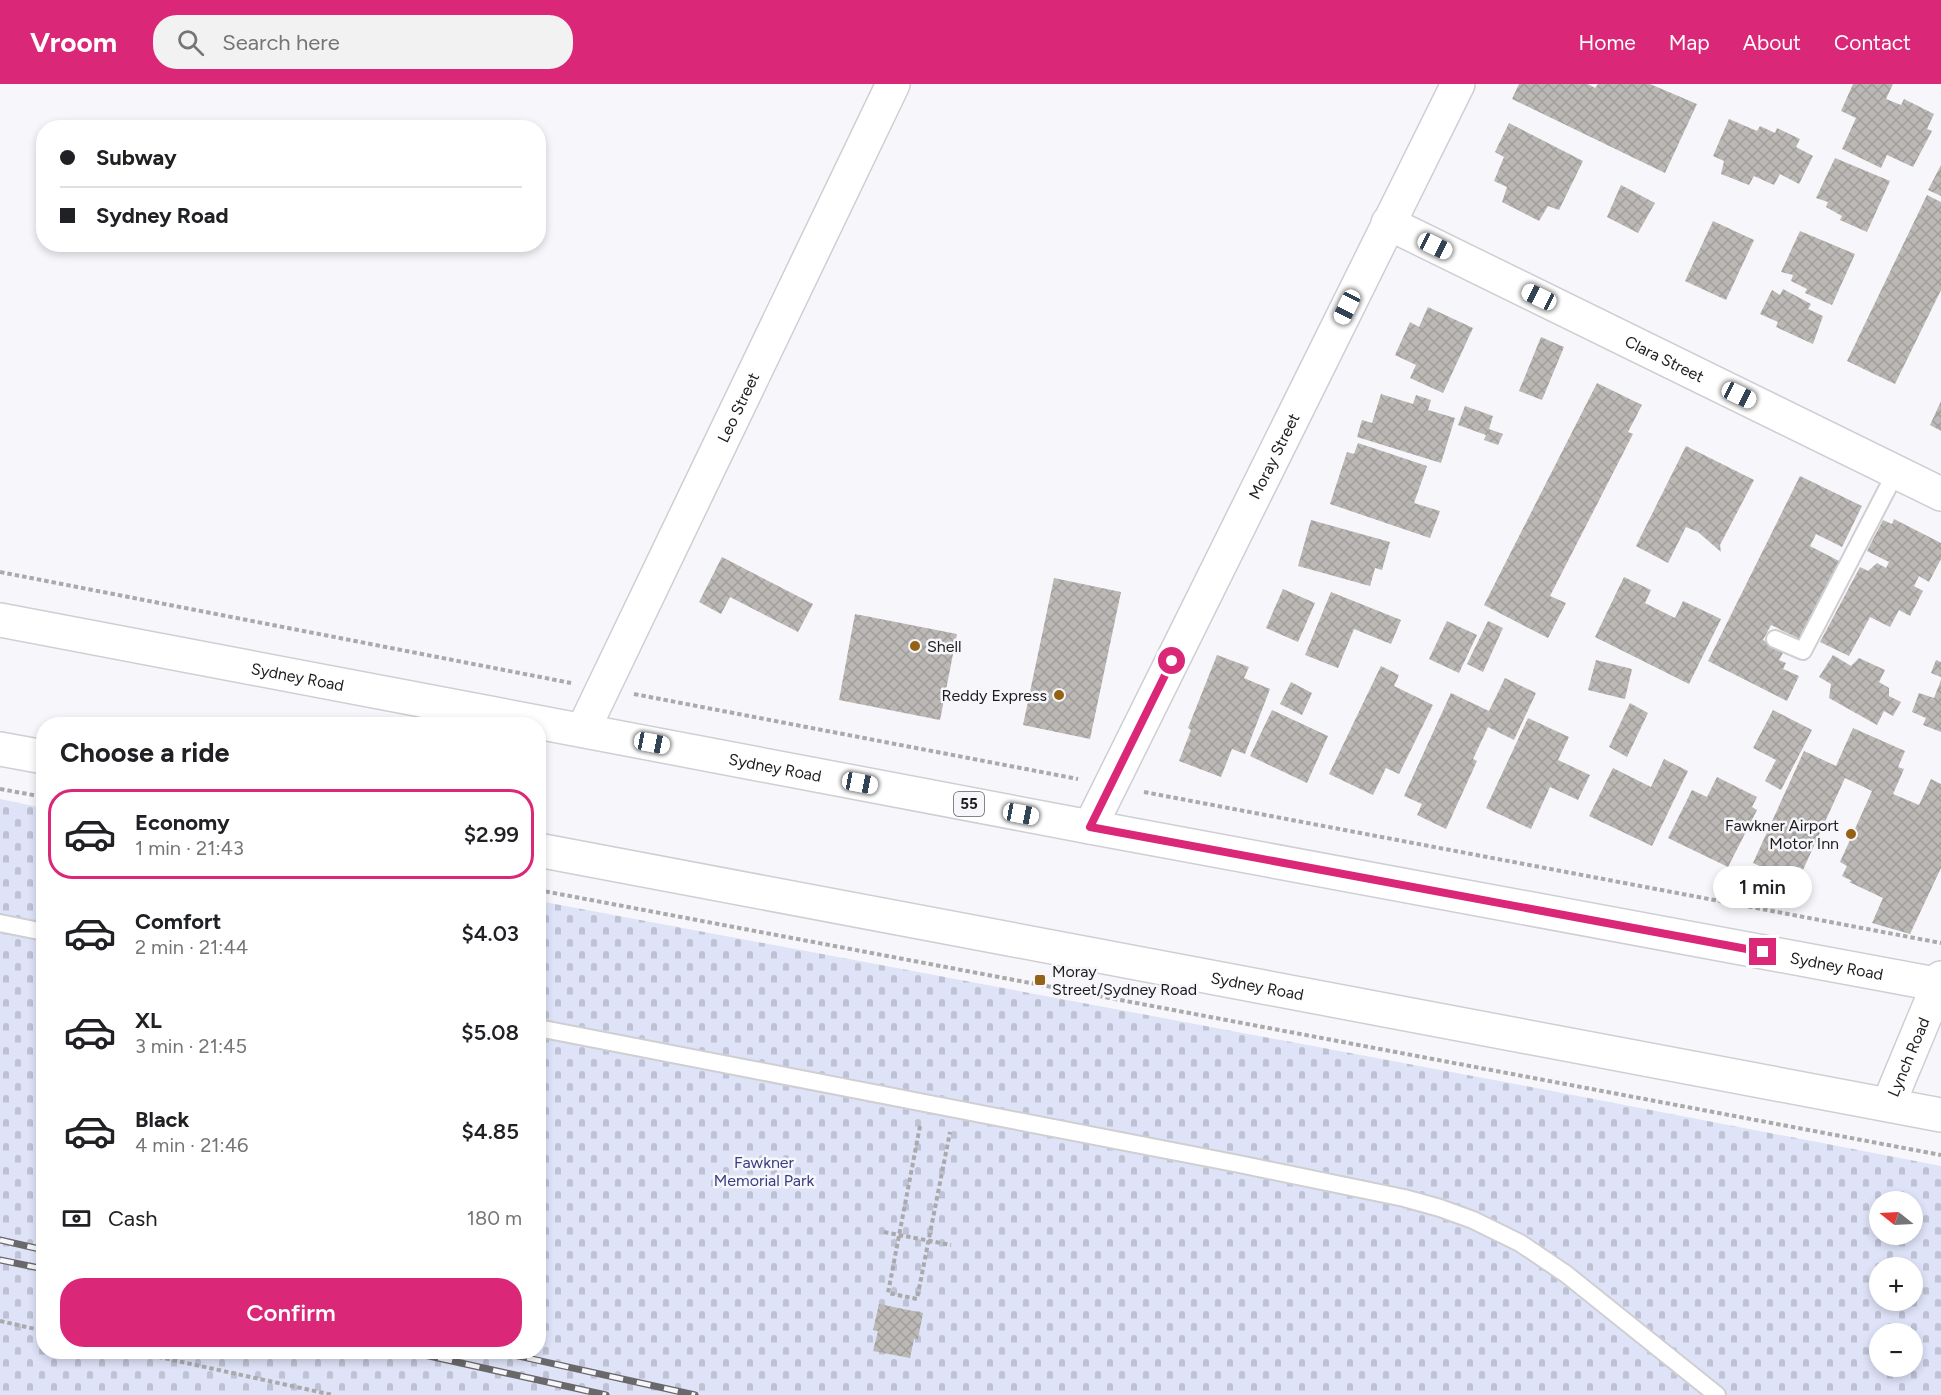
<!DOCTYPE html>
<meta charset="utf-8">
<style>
:root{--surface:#fff;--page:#f2f2f2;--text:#202124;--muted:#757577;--line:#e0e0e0;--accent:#db2777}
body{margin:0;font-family:Figtree,sans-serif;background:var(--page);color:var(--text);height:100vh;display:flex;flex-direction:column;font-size:22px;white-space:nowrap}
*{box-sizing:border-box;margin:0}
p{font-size:20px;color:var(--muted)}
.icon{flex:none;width:33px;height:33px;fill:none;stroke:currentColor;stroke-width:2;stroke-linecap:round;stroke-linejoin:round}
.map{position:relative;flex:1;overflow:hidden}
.side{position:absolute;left:36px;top:633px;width:510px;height:642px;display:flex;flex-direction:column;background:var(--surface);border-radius:24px;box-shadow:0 3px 9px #0003}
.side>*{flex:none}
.banner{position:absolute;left:36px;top:36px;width:510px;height:132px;border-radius:24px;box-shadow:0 3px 9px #0003;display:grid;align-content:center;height:132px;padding:0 24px;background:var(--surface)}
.needle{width:39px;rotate:288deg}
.buttons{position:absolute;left:1869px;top:1107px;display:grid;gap:12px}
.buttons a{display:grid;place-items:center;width:54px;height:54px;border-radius:50%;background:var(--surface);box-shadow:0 3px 9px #0003;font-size:30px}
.end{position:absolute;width:27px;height:27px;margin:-14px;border:8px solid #db2777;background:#fff;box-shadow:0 0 0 3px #fff}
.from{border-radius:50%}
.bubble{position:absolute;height:42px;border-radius:21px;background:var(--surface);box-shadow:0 3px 9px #0003;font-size:20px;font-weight:600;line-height:42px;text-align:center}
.car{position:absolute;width:18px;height:36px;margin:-18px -9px;border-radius:8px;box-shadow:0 0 4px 2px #0007;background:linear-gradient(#fff 24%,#345 0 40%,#fff 0 76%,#345 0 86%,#fff 0)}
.banner b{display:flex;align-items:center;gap:21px;height:57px;font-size:22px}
.banner b+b{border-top:2px solid var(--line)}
.banner i{width:15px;height:15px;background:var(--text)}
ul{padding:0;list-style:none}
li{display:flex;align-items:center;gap:18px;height:90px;margin:0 12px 9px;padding:0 12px;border:3px solid transparent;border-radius:24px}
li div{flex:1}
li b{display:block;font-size:22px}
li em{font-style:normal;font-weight:600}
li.current{border-color:var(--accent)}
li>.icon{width:54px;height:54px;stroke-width:1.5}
h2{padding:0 24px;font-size:27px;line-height:72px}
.pay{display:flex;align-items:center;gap:15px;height:66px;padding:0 24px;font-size:22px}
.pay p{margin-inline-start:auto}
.button{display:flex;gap:12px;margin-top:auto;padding:12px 24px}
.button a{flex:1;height:69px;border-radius:24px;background:var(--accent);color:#fff;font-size:24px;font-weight:600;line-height:69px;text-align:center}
header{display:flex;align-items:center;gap:36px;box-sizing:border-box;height:84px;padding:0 30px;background:var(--accent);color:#fff}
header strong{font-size:28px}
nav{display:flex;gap:33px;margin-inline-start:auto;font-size:21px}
.search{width:420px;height:54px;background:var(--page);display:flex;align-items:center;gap:15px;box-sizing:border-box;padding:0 21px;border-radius:24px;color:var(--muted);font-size:22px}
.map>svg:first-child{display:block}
.cemetery{fill:url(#cemetery-stones);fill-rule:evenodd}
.building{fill:url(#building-cross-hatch)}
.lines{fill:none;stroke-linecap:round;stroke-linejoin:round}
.lane-casing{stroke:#cfcfd3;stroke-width:20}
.street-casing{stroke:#cfcfd3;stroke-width:36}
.secondary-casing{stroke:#cfcfd3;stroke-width:36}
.highway-casing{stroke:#cfcfd3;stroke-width:36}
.path{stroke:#aaaaad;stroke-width:4;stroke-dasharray:4.5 3;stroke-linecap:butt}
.lane{stroke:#fff;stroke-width:16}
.street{stroke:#fff;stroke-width:33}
.secondary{stroke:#fff;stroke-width:33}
.highway{stroke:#fff;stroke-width:33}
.rail-casing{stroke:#69696b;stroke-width:7}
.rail{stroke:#f7f7fb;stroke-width:4.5;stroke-dasharray:14;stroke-linecap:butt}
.route{stroke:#db2777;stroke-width:8}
.poi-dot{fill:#956115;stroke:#f7f7fb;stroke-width:2}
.labels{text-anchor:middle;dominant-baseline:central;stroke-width:5;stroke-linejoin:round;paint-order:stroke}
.shield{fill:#f7f7fb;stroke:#5e5e61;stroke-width:1.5}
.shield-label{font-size:15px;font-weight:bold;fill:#1d1d1f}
.street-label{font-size:16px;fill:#1d1d1f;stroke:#f7f7fb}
.poi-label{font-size:16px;fill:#1d1d1f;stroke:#f7f7fb;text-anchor:start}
.park-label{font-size:16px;fill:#383e82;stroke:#f7f7fb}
</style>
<header>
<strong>Vroom</strong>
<div class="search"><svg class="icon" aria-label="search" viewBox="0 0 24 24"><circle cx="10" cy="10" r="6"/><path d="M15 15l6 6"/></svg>Search here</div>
<nav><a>Home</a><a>Map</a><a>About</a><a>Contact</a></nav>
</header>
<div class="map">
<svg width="1941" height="1311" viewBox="0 0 1941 1311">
<defs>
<pattern id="cemetery-stones" width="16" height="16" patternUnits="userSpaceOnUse" patternTransform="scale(1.5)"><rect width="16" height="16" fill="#dee3f8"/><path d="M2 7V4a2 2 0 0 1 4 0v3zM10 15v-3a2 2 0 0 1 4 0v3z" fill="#bec2d4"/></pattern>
<pattern id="building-cross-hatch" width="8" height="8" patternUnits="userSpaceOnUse" patternTransform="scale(1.5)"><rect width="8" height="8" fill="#bbb8b5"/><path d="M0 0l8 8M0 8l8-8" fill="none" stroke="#a09e9b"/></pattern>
</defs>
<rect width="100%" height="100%" fill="#f7f7fb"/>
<path class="cemetery" d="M0 715 43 724 44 1268H538L539 817 1547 1006 1941 1082V1311H0ZM1880 1118H1912V1150H1880ZM1880 1184H1912V1216H1880ZM1880 1250H1912V1282H1880Z"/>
<path class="building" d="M1519 0H1588L1595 4 1598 0H1650L1697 20 1665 89 1512 15Z
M1853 0H1893L1886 15 1901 21 1904 15 1934 30 1927 45 1932 47 1913 83 1887 71 1881 84 1842 65 1856 34 1841 27Z
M1729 35 1757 47 1760 42 1775 49 1777 44 1800 55 1796 63 1813 72 1799 100 1780 90 1774 101 1754 92 1749 101 1721 90 1724 77 1713 72Z
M1509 39 1583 77 1559 126 1548 122 1539 137 1502 118 1507 103 1494 97 1504 73 1495 68Z
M1835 74 1890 97 1867 148 1840 136 1842 132 1826 123 1828 118 1816 114Z
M1941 81V112L1928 106Z
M1621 101 1655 119 1638 149 1607 133Z
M1927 111 1941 118V206L1895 300 1847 277Z
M1713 137 1754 156 1726 216 1685 197Z
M1800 147 1855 170 1832 221 1805 209 1807 205 1791 197 1793 191 1781 188Z
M1783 205 1811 220 1808 225 1823 232 1813 260 1776 243 1778 238 1760 230 1772 206 1780 211Z
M1428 223 1473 244 1443 309 1410 294 1416 281 1395 271 1410 238 1419 243Z
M1541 253 1564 263 1542 316 1519 307Z
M1597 299 1642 321 1628 348 1633 350 1550 512 1566 519 1548 554 1484 521Z
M1381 310 1413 320 1416 311 1431 316 1428 326 1455 334 1441 379 1357 353 1362 336 1372 339Z
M1941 317V347L1930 341Z
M1465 322 1493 332 1489 345 1503 350 1498 361 1484 356 1486 351 1458 341Z
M1358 359 1427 382 1414 419 1440 427 1430 454 1330 420 1347 368 1354 370Z
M1686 362 1754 396 1720 461 1721 468 1698 448 1686 443 1668 479 1636 462Z
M1800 392 1862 422 1842 463 1816 450 1810 462 1839 477 1800 555 1771 541 1763 556 1784 567 1779 576 1786 579 1783 585 1799 592 1787 617 1708 577Z
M1894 435 1941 459V475L1929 498 1919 492 1914 502 1923 507 1910 532 1899 526 1890 543 1870 533 1849 572 1820 558 1860 483 1868 487 1877 479 1886 484 1889 478 1867 467 1883 436 1892 440Z
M1311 436 1390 458 1382 486 1375 484 1370 502 1298 482Z
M722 473 813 520 798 548 730 513 721 530 699 518Z
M1624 493 1651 506 1645 519 1675 534 1683 517 1721 535 1689 600 1595 553Z
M1054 494 1121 508 1090 655 1023 641Z
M1283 505 1315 519 1298 558 1266 544Z
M1331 508 1401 536 1391 560 1354 545 1338 584 1305 571Z
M855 530 957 550 940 636 839 616Z
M1447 537 1477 551 1459 589 1429 575Z
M1488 537 1503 544 1483 588 1467 580Z
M1217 571 1249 583 1244 594 1270 605 1245 670 1232 665 1221 693 1179 677 1191 646 1188 644Z
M1833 571 1851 582 1859 574 1885 586 1879 598 1889 604V612L1901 618 1893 632 1884 627 1877 641 1829 614 1831 600 1819 593Z
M1596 576 1632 585 1625 615 1588 606Z
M1936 576 1941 578V593L1931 589Z
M1381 582 1399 591 1394 602 1433 621 1399 690 1386 684 1373 711 1329 690Z
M1505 594 1536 609 1514 656 1488 643 1473 675 1477 677 1446 745 1417 731 1422 720 1404 712 1451 609 1489 627Z
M1941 596V648L1923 641 1926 634 1912 628 1919 609 1934 614Z
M1291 598 1312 609 1302 631 1280 620Z
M1630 619 1648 629 1627 673 1609 663Z
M1272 626 1328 652 1307 699 1250 672Z
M1773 626 1812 646 1781 706 1765 697 1776 676 1753 664Z
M1528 634 1569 653 1558 676 1590 691 1578 716 1550 703 1531 745 1486 724Z
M1853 644 1905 667 1898 683 1904 685 1893 710 1919 721 1931 695 1941 700V784L1910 850 1872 839 1883 814 1849 798 1852 797 1842 792 1847 782 1840 778 1872 707 1845 694 1797 799 1753 779 1804 667 1836 682Z
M1664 675 1688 687 1652 762 1589 732 1613 684 1651 703Z
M1717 693 1757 713 1752 723 1757 726 1728 783 1668 754 1692 706 1707 713Z
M879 1220 923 1229 918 1255H914L910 1274 873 1267 878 1247 873 1246Z"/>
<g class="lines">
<g class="lane-casing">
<path id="lane" d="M1775 555 1803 567 1896 388
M0 839 44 848
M538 944 1239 1080 1404 1114 1440 1124 1473 1136 1520 1159 1566 1190 1717 1311"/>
</g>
<g class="street-casing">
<g id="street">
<path id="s1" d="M1388 139 1941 410"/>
<path id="s2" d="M583 646 893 0"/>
<path id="s3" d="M1090 743 1458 0"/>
</g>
</g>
<g class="secondary-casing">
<g id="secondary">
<path id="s4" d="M1889 1019 1941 894"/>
</g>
</g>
<g class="highway-casing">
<g id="highway">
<path id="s5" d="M0 536 1090 743 1941 901"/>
<path d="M0 665 44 673"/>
<path id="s6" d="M538 766 1941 1031"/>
</g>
</g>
<path class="path" d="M0 488 571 599
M634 610 1078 695
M0 705 44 713
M1144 708 1941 859
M538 806 1941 1071
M920 1042 888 1209 917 1215 950 1048
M884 1148 951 1161
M0 1237 44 1247
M136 1268 333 1311"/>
<use href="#lane" class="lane"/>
<use href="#street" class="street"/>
<use href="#secondary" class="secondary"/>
<use href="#highway" class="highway"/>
<g class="rail-casing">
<path id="rail" d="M0 1156 44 1166
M0 1176 44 1185
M411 1268 606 1311
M500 1268 695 1311"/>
</g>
<use href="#rail" class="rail"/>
</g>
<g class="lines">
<path class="route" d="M1172 577 1090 743 1763 868"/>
</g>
<g class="poi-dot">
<circle cx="915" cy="562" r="6"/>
<circle cx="1059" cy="611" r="6"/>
<circle cx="1851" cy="750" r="6"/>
<rect x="1034" y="890" width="12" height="12" rx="3"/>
</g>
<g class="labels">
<rect class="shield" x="954" y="708" width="30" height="24" rx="4.5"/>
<g class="shield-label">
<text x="969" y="720">55</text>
</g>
<g class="street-label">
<text stroke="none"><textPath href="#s1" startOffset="308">Clara Street</textPath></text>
<text stroke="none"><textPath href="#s2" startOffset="358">Leo Street</textPath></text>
<text stroke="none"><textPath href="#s3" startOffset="414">Moray Street</textPath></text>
<text stroke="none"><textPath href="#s5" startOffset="303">Sydney Road</textPath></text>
<text stroke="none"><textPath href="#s5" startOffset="789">Sydney Road</textPath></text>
<text stroke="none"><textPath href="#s5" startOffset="1869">Sydney Road</textPath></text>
<text stroke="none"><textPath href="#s6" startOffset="732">Sydney Road</textPath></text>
<text stroke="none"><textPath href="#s4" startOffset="50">Lynch Road</textPath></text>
</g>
<g class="poi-label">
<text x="927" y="562">Shell</text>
<text x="1047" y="611" text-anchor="end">Reddy Express</text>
<text x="1839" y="741" text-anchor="end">Fawkner Airport<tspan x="1839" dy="18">Motor Inn</tspan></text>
<text x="1052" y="887">Moray<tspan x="1052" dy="18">Street/Sydney Road</tspan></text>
</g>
<g class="park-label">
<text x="764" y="1078">Fawkner<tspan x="764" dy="18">Memorial Park</tspan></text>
</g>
</g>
</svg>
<div class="buttons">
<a><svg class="needle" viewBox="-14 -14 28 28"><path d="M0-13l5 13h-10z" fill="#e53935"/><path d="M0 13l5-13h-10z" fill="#757577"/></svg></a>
<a>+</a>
<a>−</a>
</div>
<i class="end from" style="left:1172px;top:577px"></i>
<i class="end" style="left:1763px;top:868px"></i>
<div class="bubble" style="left:1713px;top:782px;width:99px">1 min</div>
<i class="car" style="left:1435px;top:162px;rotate:116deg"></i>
<i class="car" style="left:1539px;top:213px;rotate:296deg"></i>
<i class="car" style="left:1347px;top:223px;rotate:206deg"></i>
<i class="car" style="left:1739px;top:311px;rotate:116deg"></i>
<i class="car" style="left:652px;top:659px;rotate:101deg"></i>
<i class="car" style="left:860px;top:699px;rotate:101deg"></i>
<i class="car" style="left:1021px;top:730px;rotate:101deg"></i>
<div class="banner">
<b><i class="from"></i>Subway</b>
<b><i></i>Sydney Road</b>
</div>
<section class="side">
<h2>Choose a ride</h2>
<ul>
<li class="current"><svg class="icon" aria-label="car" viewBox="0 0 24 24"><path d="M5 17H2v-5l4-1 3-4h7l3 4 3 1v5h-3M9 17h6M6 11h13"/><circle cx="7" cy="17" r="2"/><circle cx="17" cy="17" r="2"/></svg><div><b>Economy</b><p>1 min · 21:43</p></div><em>$2.99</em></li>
<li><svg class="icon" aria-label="car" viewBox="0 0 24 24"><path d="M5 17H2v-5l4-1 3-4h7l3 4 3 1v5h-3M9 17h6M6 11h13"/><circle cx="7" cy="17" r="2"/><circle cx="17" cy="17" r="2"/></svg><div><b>Comfort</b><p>2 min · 21:44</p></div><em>$4.03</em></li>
<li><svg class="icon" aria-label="car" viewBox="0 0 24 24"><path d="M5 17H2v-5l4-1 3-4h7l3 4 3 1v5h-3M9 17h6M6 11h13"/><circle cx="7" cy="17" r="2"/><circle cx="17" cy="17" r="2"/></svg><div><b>XL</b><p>3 min · 21:45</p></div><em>$5.08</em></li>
<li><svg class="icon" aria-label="car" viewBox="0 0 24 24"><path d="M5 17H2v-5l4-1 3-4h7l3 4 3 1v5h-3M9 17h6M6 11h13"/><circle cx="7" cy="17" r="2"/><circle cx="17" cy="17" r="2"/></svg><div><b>Black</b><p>4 min · 21:46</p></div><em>$4.85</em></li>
</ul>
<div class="pay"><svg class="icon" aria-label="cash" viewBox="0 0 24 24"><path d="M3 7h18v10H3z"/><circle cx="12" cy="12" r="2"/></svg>Cash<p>180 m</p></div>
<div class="button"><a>Confirm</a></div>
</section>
</div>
